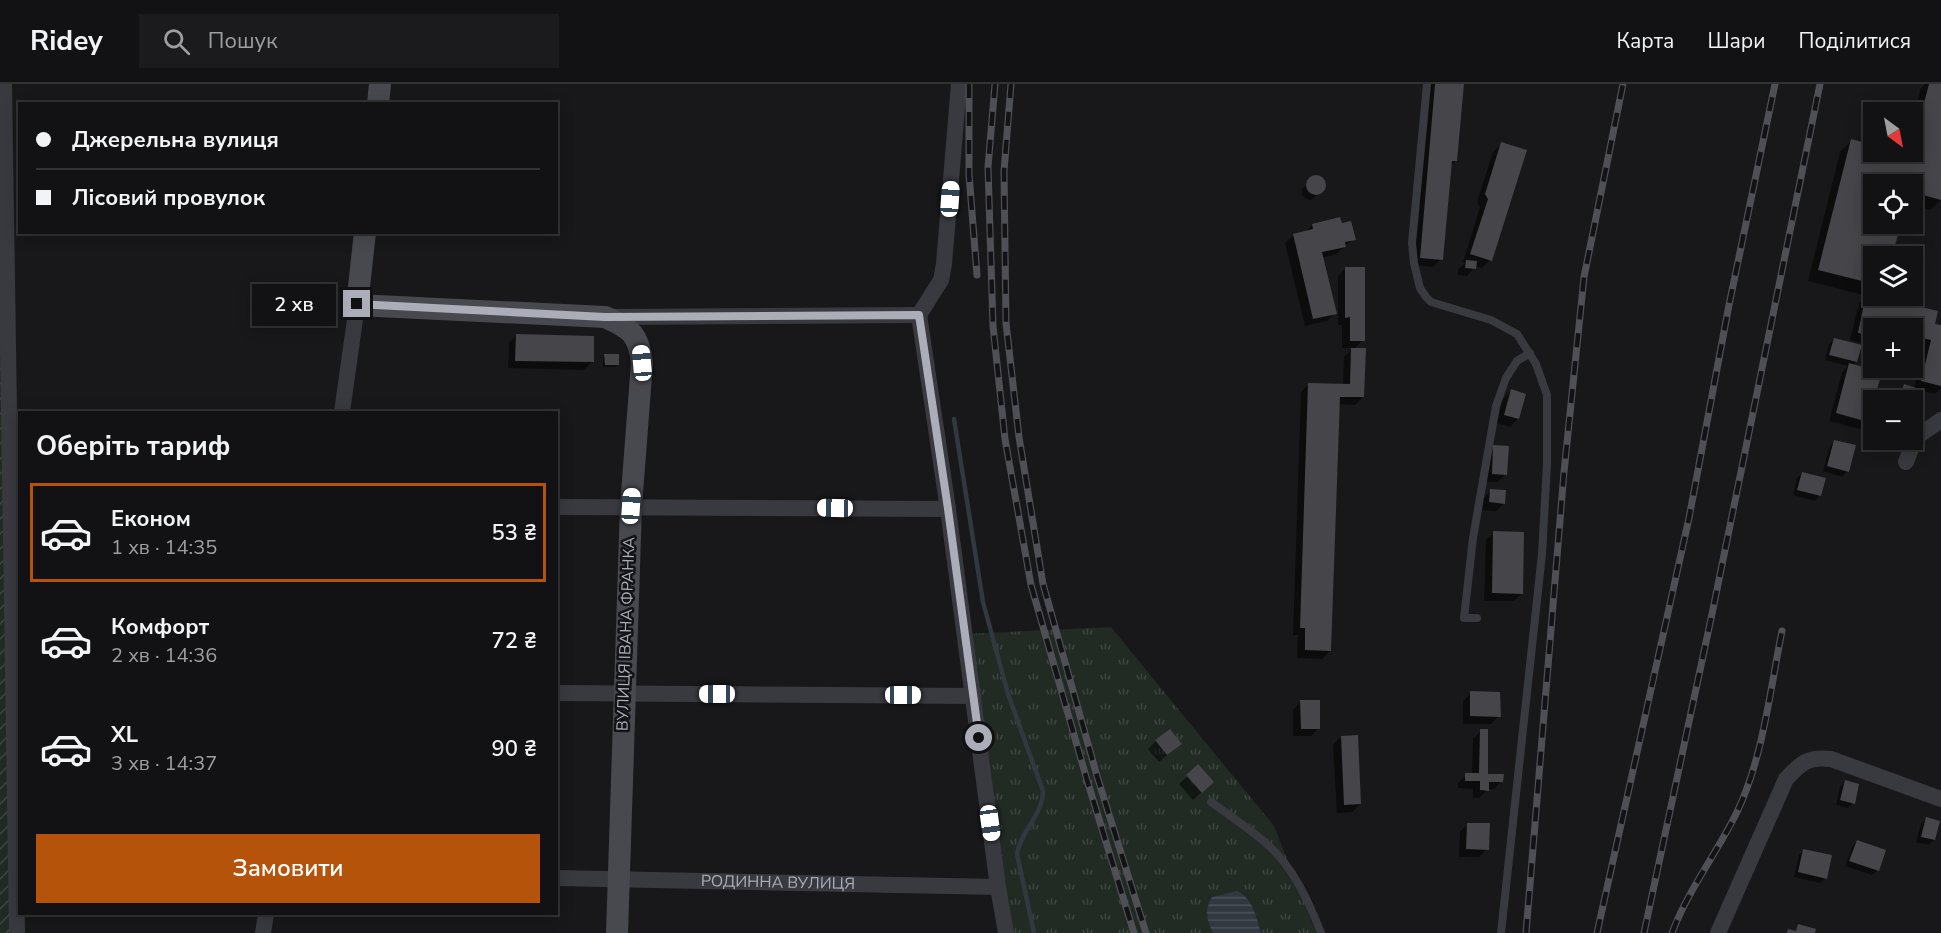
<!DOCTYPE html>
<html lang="uk">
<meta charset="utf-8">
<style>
:root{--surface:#121214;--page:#1b1b1d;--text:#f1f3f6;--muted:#9c9ea0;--line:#313234;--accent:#b45309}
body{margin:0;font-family:"Nunito Sans",sans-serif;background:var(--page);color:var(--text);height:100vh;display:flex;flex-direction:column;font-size:22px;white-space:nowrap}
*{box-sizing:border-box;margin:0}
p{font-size:20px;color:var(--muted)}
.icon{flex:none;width:33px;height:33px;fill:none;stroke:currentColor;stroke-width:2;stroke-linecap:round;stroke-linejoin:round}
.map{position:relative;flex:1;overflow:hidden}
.sheet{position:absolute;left:18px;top:327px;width:540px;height:504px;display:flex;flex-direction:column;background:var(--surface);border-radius:0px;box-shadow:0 3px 15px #0003,0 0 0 2px var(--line)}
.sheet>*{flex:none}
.banner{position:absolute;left:18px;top:18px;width:540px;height:132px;border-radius:0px;box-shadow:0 3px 15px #0003,0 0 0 2px var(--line);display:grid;align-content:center;height:132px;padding:0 18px;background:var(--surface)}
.needle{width:39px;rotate:148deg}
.fabs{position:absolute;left:1863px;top:18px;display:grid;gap:12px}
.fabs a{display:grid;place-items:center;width:60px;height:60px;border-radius:0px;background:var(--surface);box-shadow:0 3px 15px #0003,0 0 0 2px var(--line);font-size:30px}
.end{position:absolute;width:27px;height:27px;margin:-14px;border:8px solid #abaeb9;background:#111;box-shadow:0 0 0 3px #111}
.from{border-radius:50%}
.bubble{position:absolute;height:42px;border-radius:0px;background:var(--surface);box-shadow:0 3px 15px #0003,0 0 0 2px var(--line);font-size:20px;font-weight:600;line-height:42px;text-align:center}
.car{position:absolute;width:18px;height:36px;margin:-18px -9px;border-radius:8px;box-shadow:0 0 4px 2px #0007;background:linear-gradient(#fff 24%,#345 0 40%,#fff 0 76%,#345 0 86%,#fff 0)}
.banner b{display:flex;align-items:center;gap:21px;height:57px;font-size:22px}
.banner b+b{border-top:2px solid var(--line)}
.banner i{width:15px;height:15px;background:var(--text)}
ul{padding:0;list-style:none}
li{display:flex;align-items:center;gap:18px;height:99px;margin:0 12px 9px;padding:0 6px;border:3px solid transparent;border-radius:0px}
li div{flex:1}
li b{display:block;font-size:22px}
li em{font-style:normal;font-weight:600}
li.on{border-color:var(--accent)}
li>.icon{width:54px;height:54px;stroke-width:1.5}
h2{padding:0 18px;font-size:27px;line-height:72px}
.button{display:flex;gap:12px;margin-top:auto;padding:12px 18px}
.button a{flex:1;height:69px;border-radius:0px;background:var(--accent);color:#fff;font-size:24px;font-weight:600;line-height:69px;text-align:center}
header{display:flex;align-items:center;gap:36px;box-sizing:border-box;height:84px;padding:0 30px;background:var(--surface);border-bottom:2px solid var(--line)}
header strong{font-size:28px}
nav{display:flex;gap:33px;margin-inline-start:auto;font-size:21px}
.search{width:420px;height:54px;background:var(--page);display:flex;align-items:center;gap:15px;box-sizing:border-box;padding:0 21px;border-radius:0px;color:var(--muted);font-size:22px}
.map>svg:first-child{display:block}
.grass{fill:url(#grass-tufts)}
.garden{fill:url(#garden-furrows)}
.water{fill:url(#water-rules)}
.shadow{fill:#0007}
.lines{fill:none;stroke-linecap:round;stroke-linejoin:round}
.stream{stroke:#31383f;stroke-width:4.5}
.building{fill:#45454a}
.lane{stroke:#393a3f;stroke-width:8}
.street{stroke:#393a3f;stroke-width:16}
.secondary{stroke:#48494f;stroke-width:22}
.rail-casing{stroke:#4f5056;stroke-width:7}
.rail{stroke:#131315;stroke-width:4.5;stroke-dasharray:14;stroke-linecap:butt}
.route{stroke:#abaeb9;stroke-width:8}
.labels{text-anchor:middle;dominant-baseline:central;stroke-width:5;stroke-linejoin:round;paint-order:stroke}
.street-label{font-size:16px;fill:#abaeb9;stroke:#131315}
</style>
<header>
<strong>Ridey</strong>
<div class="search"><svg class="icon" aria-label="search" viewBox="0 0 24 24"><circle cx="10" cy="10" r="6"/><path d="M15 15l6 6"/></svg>Пошук</div>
<nav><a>Карта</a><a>Шари</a><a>Поділитися</a></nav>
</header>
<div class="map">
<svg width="1941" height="849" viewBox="0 0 1941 849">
<defs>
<pattern id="grass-tufts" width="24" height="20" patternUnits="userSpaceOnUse" patternTransform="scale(1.5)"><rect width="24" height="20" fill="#222a24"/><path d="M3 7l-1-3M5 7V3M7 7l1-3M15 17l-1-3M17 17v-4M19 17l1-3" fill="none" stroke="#3f4642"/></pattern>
<pattern id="garden-furrows" width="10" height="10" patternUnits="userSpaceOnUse" patternTransform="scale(1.5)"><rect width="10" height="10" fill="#222a24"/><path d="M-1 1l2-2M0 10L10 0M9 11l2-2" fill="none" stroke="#3f4642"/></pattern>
<pattern id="water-rules" width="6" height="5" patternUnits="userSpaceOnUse" patternTransform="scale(1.5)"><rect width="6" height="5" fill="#31383f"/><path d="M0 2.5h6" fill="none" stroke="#4c5259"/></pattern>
</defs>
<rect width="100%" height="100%" fill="#18181a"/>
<path class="grass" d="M1111 543 1274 742 1316 849H1006L965 550Z"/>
<path class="garden" d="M0 0 17 849H0Z"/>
<path class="water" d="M1237 807C1253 814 1256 833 1261 849H1213C1207 835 1204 826 1212 813Z"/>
<path class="shadow" d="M1428 0H1463L1456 76 1450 82 1441 175 1433 183 1413 181Z
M1925 0H1941V116L1930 126 1912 121V100H1874V140H1899L1890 172H1874V211L1872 213 1933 241 1940 242 1941 231V304L1935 310 1914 305 1910 316H1896L1900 307 1905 302 1914 305 1923 264 1912 262V244H1874V262L1850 256 1859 220 1867 212 1808 197 1840 68 1851 57 1874 68H1893L1904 70V68H1912V36L1921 4Z
M1501 60 1490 176 1482 184 1475 182 1467 192 1458 191V185L1465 179 1463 178 1480 123 1477 118 1493 68Z
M1314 93H1319L1324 99 1322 107 1311 116 1306 115 1302 111V105Z
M1312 141H1340L1354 155 1336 170 1322 174 1335 229 1327 237 1305 242 1285 159 1294 151 1305 148Z
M1346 184 1363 256 1354 265 1363 313 1355 321 1338 320 1330 567 1322 575 1297 574 1298 551H1293L1301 308 1309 300 1343 301 1344 273 1353 264H1342V241H1338V192Z
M517 251 592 278 584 286 508 284 509 259Z
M1834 255 1856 278 1852 282 1867 337 1859 345 1829 337 1842 289 1848 282 1825 276 1829 260Z
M605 271 618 281 616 283H603V273Z
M1511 307 1518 335 1510 343 1497 339 1503 315Z
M1835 357 1847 387 1842 393 1823 387 1830 362Z
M1494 363 1506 390 1498 398H1484L1486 371Z
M1803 389 1820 411 1815 417 1793 411 1797 394Z
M1491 406 1504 419 1496 427 1482 426 1483 415Z
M1494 448 1522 509 1514 517H1484L1486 456Z
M1471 609 1499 632 1491 640H1463V617Z
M1301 618 1319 644 1311 652H1293V626Z
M1481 647 1486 691 1502 697 1494 705H1488L1479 714H1473V705L1458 704V699L1466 691H1472L1473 655Z
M1341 653 1360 720 1352 728 1337 729 1333 661Z
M1156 657 1180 660 1159 678 1148 665Z
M1198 683 1204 706 1193 716 1179 700Z
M1845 698 1853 719 1848 724 1836 721 1840 703Z
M1926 735 1934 756 1929 761 1916 758 1921 740Z
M1468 740 1487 765 1479 773H1459L1460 748Z
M1857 757 1878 786 1872 791 1845 782 1852 763Z
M1804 766 1826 794 1820 799 1794 793 1799 771Z"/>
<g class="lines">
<path class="stream" d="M954 335 983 518 1008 610 1043 707C1043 731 1021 746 1017 770L1034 849"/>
</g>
<path class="building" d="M1435 0H1464L1457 77H1452L1443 176 1420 174Z
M1929 0H1941V116L1912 108V100H1874V140H1901L1892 172H1874V200L1818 186 1851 55 1874 61V68H1900L1911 70Z
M1501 58 1527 66 1492 177 1470 170 1488 115 1485 110Z
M1306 101a10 10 0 1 1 20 0a10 10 0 1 1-20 0Z
M1340 133 1342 139 1351 137 1356 156 1345 158 1346 163 1322 168 1337 230 1313 235 1293 150 1313 145 1312 140Z
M1466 176 1477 177 1476 185 1465 184Z
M1345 183H1365V257H1350V233L1345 234Z
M1866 210 1938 227 1935 240 1941 241V302L1921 297 1931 256 1912 252V244H1874V252L1858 249Z
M516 250 594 252V278L515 277Z
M1834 254 1862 261 1857 278 1829 271Z
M1351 264H1366L1364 313H1340L1331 567 1305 566V544H1300L1308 299 1350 300Z
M604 270H619V281H605Z
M1849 279 1882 288 1868 338 1836 329Z
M1904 300 1916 304 1912 316H1899Z
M1511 305 1526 310 1519 335 1504 331Z
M1834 356 1856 361 1849 388 1827 382Z
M1493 361 1509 362 1507 391 1492 390Z
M1802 388 1826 394 1821 412 1797 406Z
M1490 405 1506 406 1505 420 1489 418Z
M1493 447 1524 448 1523 510 1492 509Z
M1470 607 1500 608 1501 633 1470 632Z
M1300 616H1320V645H1301Z
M1170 645 1182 660 1167 671 1155 656Z
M1480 645H1488V690H1504L1503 698H1489V707L1480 706V697H1465V689H1479Z
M1358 651 1361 720 1344 721 1341 652Z
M1198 680 1214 698 1202 709 1186 691Z
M1845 696 1859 700 1855 720 1840 716Z
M1926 733 1940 737 1935 756 1921 753Z
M1467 739H1490L1489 766 1466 765Z
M1857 756 1886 766 1879 787 1849 777Z
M1803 765 1832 771 1827 795 1798 788Z
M1798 840 1816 845 1815 849H1787L1788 845 1796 847Z"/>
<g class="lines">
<path class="lane" d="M1427 0 1412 159 1414 179 1420 204 1426 213 1431 218 1491 236 1517 250 1536 280 1547 311V380L1542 470 1501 849
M1477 534H1464L1473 454 1496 322 1506 294 1517 277 1530 269
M1211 718C1230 732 1250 745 1268 761 1293 783 1309 818 1321 849"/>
<g class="street">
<path d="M4 0 17 849"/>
<path d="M959 0 944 180 941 196 919 231 948 425 998 803 1006 849"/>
<path d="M609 233 919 231"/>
<path d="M342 328 357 221"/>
<path d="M1906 378 1915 354 1941 336"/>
<path d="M556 423 948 425"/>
<path d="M556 609 973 612"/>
<path id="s1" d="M556 794 998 803"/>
<path d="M263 849 266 830"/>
<path d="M1718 849 1786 695C1801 679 1808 672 1831 675L1941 715"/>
</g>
<path class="secondary" d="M378 20 380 0
M365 148 357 221 605 233C631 244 639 251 642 279L631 422 617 849"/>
<g class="rail-casing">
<path id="rail" d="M969 0V90L977 191
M995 0 988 83 993 242 1005 355 1031 501 1087 696 1134 849
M1011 0 1004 87 1006 239 1019 353 1043 500 1097 692 1146 849
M1526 849 1564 388 1584 193 1623 0
M1597 849 1689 434 1729 221 1775 0
M1644 849 1712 530 1820 0
M1672 849C1688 806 1717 769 1737 728 1763 674 1770 606 1782 547"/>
</g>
<use href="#rail" class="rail"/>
</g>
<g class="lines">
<path class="route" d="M357 220 605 233 919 231 948 425 979 654"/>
</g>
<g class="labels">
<g class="street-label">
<text transform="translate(626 550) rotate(-88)">ВУЛИЦЯ ІВАНА ФРАНКА</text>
<text stroke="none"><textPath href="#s1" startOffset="222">РОДИННА ВУЛИЦЯ</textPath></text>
</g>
</g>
</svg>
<div class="fabs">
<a><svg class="needle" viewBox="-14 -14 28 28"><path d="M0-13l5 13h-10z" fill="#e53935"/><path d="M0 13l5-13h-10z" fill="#9c9ea0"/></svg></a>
<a><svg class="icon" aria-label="locate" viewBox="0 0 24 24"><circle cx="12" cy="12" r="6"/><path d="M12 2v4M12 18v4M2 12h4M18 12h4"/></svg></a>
<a><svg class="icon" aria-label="layers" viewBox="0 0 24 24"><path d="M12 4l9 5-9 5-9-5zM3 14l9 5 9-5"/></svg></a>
<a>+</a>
<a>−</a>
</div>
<i class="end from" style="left:979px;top:654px"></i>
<i class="end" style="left:357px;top:220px"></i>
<div class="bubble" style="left:252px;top:200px;width:84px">2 хв</div>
<i class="car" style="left:950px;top:115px;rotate:4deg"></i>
<i class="car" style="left:642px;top:279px;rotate:355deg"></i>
<i class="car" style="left:631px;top:422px;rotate:4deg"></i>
<i class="car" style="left:835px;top:424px;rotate:271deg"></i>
<i class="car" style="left:717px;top:610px;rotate:270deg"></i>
<i class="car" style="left:903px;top:611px;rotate:90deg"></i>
<i class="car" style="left:990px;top:739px;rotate:172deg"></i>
<div class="banner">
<b><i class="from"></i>Джерельна вулиця</b>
<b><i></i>Лісовий провулок</b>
</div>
<section class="sheet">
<h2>Оберіть тариф</h2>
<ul>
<li class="on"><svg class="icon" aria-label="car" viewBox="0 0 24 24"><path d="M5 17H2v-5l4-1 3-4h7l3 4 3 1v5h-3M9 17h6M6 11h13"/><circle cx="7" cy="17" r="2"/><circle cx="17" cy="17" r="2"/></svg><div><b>Економ</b><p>1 хв · 14:35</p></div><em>53 ₴</em></li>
<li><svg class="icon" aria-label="car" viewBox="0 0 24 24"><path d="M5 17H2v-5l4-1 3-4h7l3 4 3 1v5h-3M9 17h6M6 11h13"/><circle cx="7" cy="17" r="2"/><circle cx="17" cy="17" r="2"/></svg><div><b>Комфорт</b><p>2 хв · 14:36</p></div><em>72 ₴</em></li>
<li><svg class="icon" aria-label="car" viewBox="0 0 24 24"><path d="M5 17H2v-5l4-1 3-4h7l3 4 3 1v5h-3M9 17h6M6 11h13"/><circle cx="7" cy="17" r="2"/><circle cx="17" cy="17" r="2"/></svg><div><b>XL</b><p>3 хв · 14:37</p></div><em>90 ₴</em></li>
</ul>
<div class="button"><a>Замовити</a></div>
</section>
</div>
